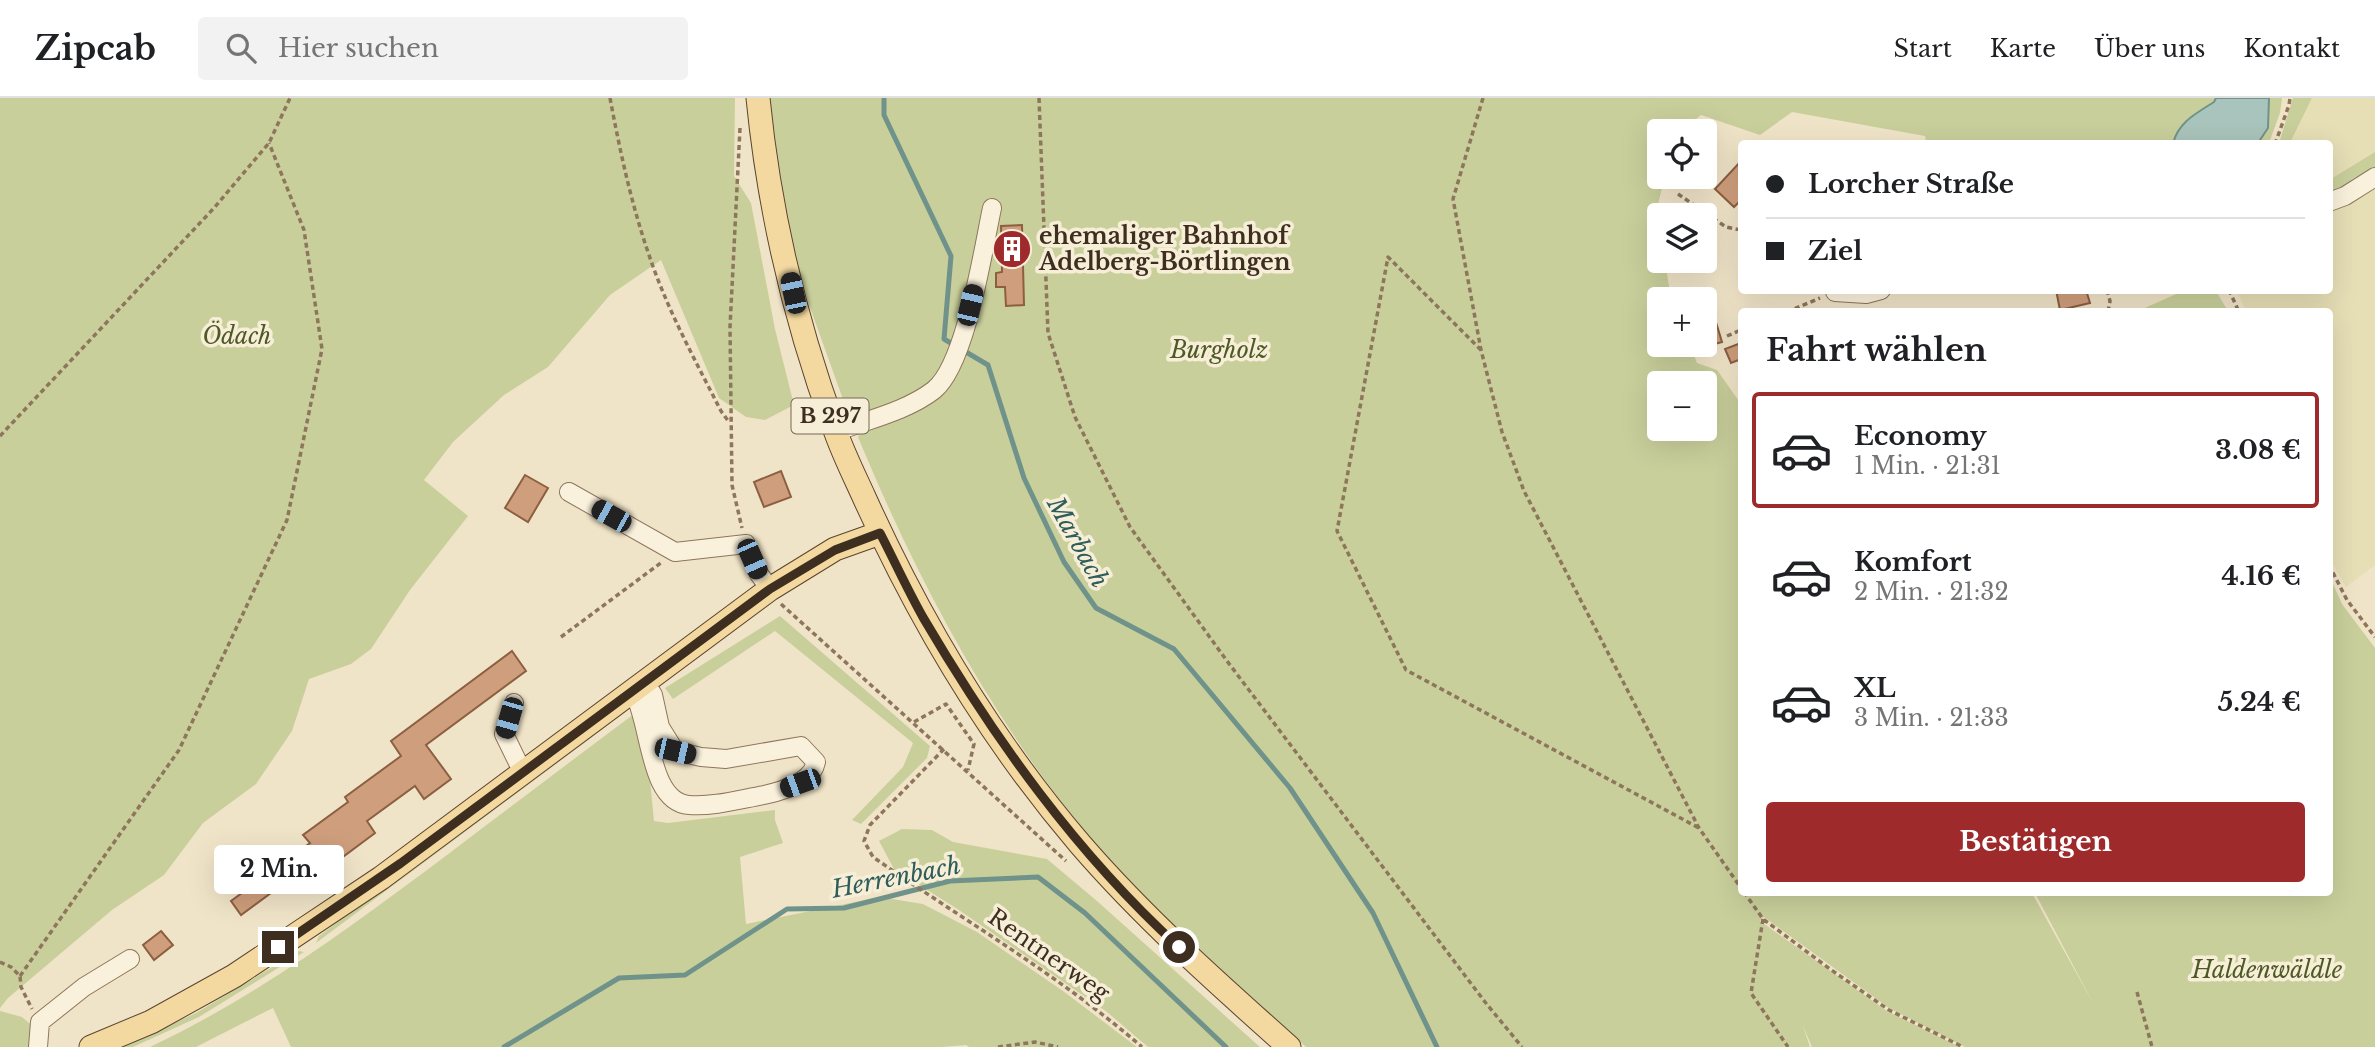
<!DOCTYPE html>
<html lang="de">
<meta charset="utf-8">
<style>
:root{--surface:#fff;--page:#f2f2f2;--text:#202124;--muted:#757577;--line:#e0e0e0;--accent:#9e2a2b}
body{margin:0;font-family:"Libre Baskerville",serif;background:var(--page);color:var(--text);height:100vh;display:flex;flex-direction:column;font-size:26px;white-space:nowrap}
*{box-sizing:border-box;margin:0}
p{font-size:23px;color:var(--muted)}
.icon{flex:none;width:38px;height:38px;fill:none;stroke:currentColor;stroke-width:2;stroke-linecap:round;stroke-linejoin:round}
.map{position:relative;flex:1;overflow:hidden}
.drawer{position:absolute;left:1738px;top:210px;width:595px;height:588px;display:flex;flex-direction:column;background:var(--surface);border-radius:7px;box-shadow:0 7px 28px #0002}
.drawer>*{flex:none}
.guide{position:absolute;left:1738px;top:42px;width:595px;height:154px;border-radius:7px;box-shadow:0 7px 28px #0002;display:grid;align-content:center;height:154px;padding:0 28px;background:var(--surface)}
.buttons{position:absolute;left:1647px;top:21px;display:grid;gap:14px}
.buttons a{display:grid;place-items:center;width:70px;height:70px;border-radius:7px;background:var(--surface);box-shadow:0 7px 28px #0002;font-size:35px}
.end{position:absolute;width:32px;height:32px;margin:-16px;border:9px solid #3d2e20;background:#fff;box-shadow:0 0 0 4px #fff}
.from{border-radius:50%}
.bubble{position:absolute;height:49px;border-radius:7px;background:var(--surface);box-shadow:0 7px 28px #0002;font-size:23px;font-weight:700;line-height:49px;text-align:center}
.car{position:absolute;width:21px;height:42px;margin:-21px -10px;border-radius:9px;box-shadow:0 0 5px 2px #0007;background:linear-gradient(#222 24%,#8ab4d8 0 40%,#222 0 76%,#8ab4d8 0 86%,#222 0)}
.guide b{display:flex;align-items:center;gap:24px;height:66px;font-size:26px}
.guide b+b{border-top:2px solid var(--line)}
.guide i{width:18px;height:18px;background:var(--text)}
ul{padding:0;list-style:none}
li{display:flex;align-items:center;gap:21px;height:116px;margin:0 14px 10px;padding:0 14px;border:4px solid transparent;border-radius:7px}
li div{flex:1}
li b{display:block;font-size:26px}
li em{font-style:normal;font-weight:700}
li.current{border-color:var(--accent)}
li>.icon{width:63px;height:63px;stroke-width:1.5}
h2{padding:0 28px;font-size:32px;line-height:84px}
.cta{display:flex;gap:14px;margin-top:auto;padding:14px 28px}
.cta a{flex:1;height:80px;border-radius:7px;background:var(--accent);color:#fff;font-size:28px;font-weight:700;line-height:80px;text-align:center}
header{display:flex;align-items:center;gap:42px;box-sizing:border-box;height:98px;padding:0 35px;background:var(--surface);border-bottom:2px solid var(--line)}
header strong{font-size:33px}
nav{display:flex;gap:38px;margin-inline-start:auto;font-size:24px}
.search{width:490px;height:63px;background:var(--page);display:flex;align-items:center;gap:18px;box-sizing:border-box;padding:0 24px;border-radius:7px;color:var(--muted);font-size:26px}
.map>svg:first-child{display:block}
.farmland{fill:#e6deb5}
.green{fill:#c9cf9b;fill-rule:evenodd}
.water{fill:#a9c4bc;stroke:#6f938a;stroke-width:2}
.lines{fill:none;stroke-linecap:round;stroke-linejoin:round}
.stream{stroke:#6f938a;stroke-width:5}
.building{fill:#cf9f7d;stroke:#8d5f41;stroke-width:2}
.minor-casing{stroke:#8d765c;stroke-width:20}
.major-casing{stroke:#5b4430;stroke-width:25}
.path{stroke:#8d765c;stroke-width:3.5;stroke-dasharray:5 3.5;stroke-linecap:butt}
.minor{stroke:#faf1dc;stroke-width:18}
.major{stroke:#f3d9a0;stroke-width:23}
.route{stroke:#3d2e20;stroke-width:9}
.labels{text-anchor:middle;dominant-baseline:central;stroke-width:7;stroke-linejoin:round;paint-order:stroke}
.shield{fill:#f7eed8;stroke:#756857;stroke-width:2}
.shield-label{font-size:21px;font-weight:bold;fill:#3d2e20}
.poi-label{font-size:23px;font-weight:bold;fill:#3d2e20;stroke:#f7eed8;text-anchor:start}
.park-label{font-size:23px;font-style:italic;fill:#4d5a26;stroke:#f7eed8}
.street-label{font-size:23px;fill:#3d2e20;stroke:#f7eed8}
.water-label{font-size:24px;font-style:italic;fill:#2f5d5a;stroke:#f7eed8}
</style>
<header>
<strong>Zipcab</strong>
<div class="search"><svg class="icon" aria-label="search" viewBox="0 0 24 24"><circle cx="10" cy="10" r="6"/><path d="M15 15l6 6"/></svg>Hier suchen</div>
<nav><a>Start</a><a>Karte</a><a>Über uns</a><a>Kontakt</a></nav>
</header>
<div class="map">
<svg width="2375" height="949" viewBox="0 0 2375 949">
<rect width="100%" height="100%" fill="#f0e4c8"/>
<path class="farmland" d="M2312 0H2375V54L2329 82V46H2290Z
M2375 85V467L2346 489 2329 460V214L2246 213 2237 193 2329 192V109Z"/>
<path class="green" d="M0 0H735L734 78 751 105 775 231 794 307 765 322 746 319 719 300 661 162 610 197 548 269 504 297 453 344 424 382 468 418 410 492 371 551 351 566 309 581 292 633 256 686 203 725 164 777 112 812 8 900 0 910Z
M769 0H2216L2214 4 2186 22 2174 45H1926L1925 38 1792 14 1760 37 1701 17 1681 33H1659V79H1665L1657 110 1659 163H1665L1671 201H1659V247H1690L1697 265 1717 272 1741 306V794L2032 795 2093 905 2035 795 2329 794V477L2342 506 2375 550V949H1965L1889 910 1764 819 1760 823 1887 913 1960 949H1812L1803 928 1810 949H1306C1232 884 1155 818 1092 742 992 623 917 482 858 339L862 330 935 285 861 321 849 318 808 204 783 111ZM1659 285H1704V331H1659Z
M2269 0H2282L2280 15 2269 45 2258 46 2268 30Z
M2293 0H2312L2290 45H2279Z
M2375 54V69L2352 81 2342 92 2329 98V82Z
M2183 193H2216L2228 213H2138Z
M780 518 930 648 927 660 861 726 852 722 903 669 913 645 775 533 673 601 665 590Z
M627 613 316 845 319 838 617 615Z
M634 616 647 650 654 723 668 725 775 712V722L783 745 740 759 746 826 880 799 923 806 977 834 1063 893 1137 949H969L966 947 942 949H291L273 910 196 949H150C258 898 352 828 447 757 509 710 571 663 634 616Z
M902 731 932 732 953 744 1047 761 1097 803 1260 949H1148L1107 914 959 812 894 771 879 743Z
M299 853 304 854 199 919 133 949H122L196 915Z
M0 913 22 919 35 930V949H0Z"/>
<path class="water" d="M2216 0H2269L2268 30 2258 45H2173C2179 24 2195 16 2214 4Z"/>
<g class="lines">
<path class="stream" d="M884 0V17L951 158 944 241 988 267 1024 380 1064 464 1096 510 1174 551 1290 690 1373 815 1437 949
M504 949 619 880 685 877 787 811 844 810 950 783 1038 779 1085 815 1226 949"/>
</g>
<path class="building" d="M1741 63V102L1734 109 1715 91Z
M1022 127 1024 207 1006 208 1005 189H996V175L1002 174 1001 128Z
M2056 192H2086L2090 205 2060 212Z
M1704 198H1708L1722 244 1704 249Z
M1741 245V261L1731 265 1725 251Z
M781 373 791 399 764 409 754 384Z
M525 377 548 390 528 424 505 410Z
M512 553 526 573 426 647 451 681 424 701 415 688 367 723 375 735 328 770 320 759 241 817 231 803 310 745 303 737 348 704 345 699 401 658 391 643Z
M161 833 173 847 154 862 143 847Z"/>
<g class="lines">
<g class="minor-casing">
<path id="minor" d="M2329 104 2345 98 2375 79
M1835 194 1866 196 1881 192
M835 334C867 322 907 313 934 292 966 266 983 152 992 110
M569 394 675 454 746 446 759 476 770 491
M633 593C651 624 648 704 689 707 713 709 741 701 764 697 783 693 812 684 816 664L801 648 726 661 701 659 675 653 660 629 653 597 645 584
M514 605 504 636 523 675
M38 949 40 924 84 889 130 861"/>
</g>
<g class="major-casing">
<path id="major" d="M758 0C769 112 796 226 835 332 843 355 854 377 864 399 920 523 991 642 1080 746 1143 819 1216 884 1289 949
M91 949 151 924 234 878 381 780 770 491 835 451 880 435"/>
</g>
<path class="path" d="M610 0C620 53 631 105 649 157 667 211 695 262 721 313L729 324
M1039 0 1048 235 1075 319 1130 429 1227 563 1485 904 1522 949
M1483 0 1453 101 1481 252 1502 334 1524 393 1699 730 1741 790
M740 30 730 229 732 387 742 430
M2275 46 2289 7 2290 0
M1678 96 1726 129 1741 132
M2107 192 2110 203 2108 214
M2229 192 2239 214
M1787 214 1820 200
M1727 238 1741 232
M1481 252 1388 159 1337 433 1406 572 1699 730
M0 338 214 110 269 45 290 0
M2329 467 2347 502 2375 539
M781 506 1066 763
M561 539 662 464
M914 624 946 606 974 646 968 672
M944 651 870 727 864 743 873 759C963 822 1059 877 1142 949
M1744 794 1763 821 1830 871 1889 912 1963 949
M1763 821 1751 895 1788 949
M0 864 11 869 20 878 21 889 32 911
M20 878 179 652 287 422 322 251 304 132 269 45
M2137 894 2152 949
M998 949 1035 944 1058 949"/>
<use href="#minor" class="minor"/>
<use href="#major" class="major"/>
</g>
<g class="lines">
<path class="route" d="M278 849 401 765 770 491 835 452 880 435C895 464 908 493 924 521 994 640 1076 755 1179 849"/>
</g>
<defs>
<g id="building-disc" transform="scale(2.0125)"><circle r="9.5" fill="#9e2a2b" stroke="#f7eed8"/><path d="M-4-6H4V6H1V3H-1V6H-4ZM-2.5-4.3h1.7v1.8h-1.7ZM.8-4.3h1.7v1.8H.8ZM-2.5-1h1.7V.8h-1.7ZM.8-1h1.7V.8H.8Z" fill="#fff"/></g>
</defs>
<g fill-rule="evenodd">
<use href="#building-disc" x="1012" y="151"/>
</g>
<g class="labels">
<rect class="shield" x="791.5" y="300.5" width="77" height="35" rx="5"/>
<g class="shield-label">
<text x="830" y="318">B 297</text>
</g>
<g class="poi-label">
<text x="1039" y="138">ehemaliger Bahnhof<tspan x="1039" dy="26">Adelberg-Börtlingen</tspan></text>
</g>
<g class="park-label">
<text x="237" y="238">Ödach</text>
<text x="1219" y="252">Burgholz</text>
<text x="2267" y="872">Haldenwäldle</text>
</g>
<g class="street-label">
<text transform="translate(1049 857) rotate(35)">Rentnerweg</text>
</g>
<g class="water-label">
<text transform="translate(1078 444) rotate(61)">Marbach</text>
<text transform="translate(896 779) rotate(-11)">Herrenbach</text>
</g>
</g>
</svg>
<div class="buttons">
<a><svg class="icon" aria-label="locate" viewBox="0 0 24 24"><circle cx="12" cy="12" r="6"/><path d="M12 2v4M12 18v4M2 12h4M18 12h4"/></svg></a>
<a><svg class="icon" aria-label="layers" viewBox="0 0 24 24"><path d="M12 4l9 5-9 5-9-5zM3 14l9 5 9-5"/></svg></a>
<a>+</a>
<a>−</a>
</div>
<i class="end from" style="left:1179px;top:849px"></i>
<i class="end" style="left:278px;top:849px"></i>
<div class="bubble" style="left:214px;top:747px;width:130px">2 Min.</div>
<i class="car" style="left:793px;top:195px;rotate:348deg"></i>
<i class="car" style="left:970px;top:207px;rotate:13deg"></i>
<i class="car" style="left:611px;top:418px;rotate:299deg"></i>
<i class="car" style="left:752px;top:461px;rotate:156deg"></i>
<i class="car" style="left:509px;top:620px;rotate:196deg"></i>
<i class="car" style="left:675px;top:653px;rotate:103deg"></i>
<i class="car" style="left:800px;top:685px;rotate:250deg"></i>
<div class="guide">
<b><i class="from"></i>Lorcher Straße</b>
<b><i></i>Ziel</b>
</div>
<section class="drawer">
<h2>Fahrt wählen</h2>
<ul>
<li class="current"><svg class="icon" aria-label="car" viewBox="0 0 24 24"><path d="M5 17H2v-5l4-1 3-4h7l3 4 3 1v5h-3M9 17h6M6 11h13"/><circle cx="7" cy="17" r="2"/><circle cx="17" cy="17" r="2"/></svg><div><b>Economy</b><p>1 Min. · 21:31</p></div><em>3.08 €</em></li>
<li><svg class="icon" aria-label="car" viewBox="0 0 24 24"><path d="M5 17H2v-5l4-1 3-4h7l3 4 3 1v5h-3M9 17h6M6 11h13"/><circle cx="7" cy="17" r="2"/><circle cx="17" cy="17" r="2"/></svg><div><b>Komfort</b><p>2 Min. · 21:32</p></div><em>4.16 €</em></li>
<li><svg class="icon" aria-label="car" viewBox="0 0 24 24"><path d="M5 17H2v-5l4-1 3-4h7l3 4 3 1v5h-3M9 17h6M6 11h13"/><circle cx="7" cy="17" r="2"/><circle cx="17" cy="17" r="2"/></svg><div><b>XL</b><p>3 Min. · 21:33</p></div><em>5.24 €</em></li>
</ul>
<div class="cta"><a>Bestätigen</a></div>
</section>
</div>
